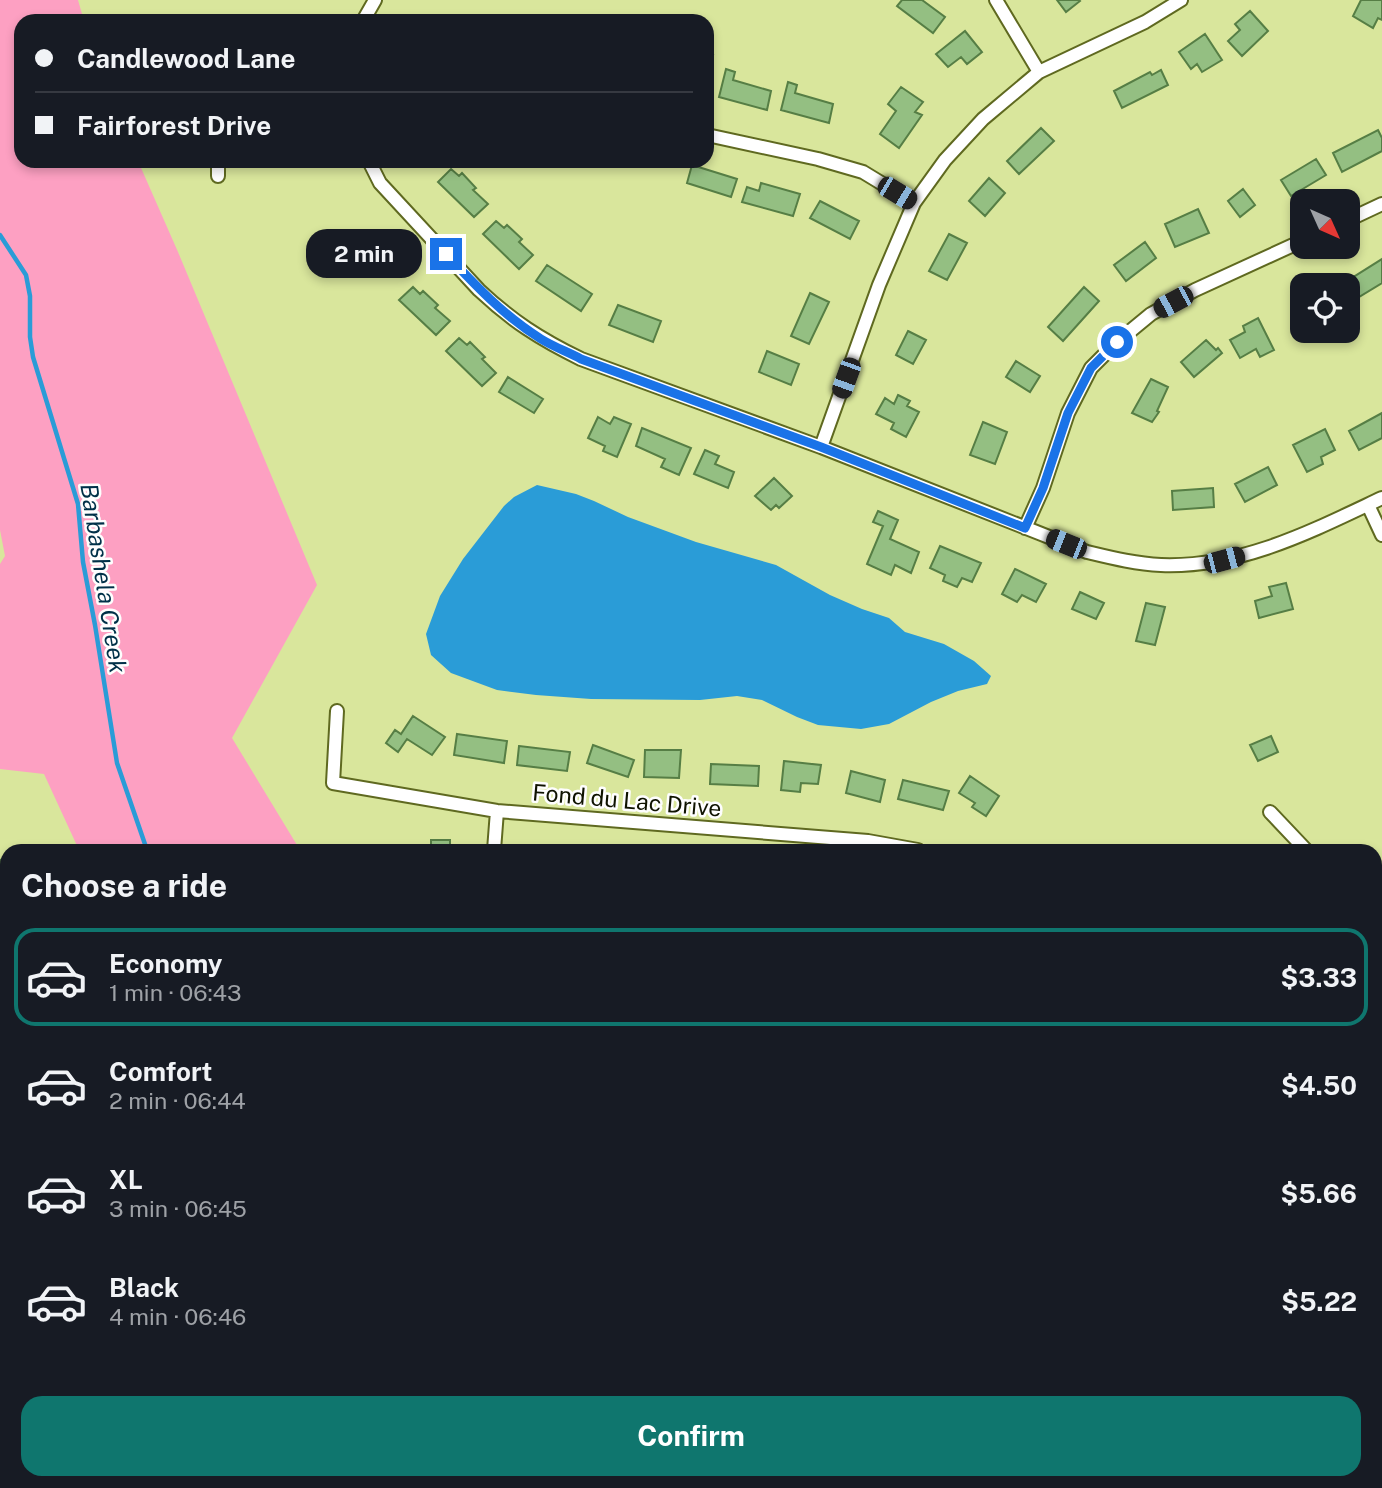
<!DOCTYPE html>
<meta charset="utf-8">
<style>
:root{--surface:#171b24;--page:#242831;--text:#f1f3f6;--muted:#9ea1a6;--line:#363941;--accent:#0f766e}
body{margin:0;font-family:"Public Sans",sans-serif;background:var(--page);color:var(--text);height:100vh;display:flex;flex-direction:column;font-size:26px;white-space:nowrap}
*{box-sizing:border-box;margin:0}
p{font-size:23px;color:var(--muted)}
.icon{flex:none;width:38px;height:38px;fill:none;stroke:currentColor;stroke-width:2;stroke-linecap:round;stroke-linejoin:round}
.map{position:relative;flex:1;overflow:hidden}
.details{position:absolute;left:0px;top:844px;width:1382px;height:646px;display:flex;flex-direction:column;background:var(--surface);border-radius:21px 21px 0 0;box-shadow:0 4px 10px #0003}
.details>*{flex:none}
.guide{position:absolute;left:14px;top:14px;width:700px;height:154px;border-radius:21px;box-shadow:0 4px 10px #0003;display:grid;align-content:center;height:154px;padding:0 21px;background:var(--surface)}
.needle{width:46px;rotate:135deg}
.controls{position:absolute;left:1290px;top:189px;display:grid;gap:14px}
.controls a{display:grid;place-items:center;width:70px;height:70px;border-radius:14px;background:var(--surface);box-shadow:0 4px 10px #0003;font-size:35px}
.end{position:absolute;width:32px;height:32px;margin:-16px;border:9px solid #1a73e8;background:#fff;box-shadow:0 0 0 4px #fff}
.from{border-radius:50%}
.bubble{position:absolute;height:49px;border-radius:21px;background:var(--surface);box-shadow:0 4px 10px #0003;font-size:23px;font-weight:700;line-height:49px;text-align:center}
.car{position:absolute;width:21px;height:42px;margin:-21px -10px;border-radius:9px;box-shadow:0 0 5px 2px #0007;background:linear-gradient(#222 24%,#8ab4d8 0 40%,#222 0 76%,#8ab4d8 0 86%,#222 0)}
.guide b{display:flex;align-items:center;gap:24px;height:66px;font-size:26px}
.guide b+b{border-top:2px solid var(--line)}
.guide i{width:18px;height:18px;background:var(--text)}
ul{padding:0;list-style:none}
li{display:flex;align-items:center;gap:21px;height:98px;margin:0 14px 10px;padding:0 7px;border:4px solid transparent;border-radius:21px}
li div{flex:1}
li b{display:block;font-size:26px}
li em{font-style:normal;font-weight:700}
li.active{border-color:var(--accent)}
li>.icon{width:63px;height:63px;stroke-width:1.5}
h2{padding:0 21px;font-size:32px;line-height:84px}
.primary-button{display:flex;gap:14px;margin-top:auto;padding:14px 21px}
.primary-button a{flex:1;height:80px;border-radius:21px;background:var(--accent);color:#fff;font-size:28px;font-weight:700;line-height:80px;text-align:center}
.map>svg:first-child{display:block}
.green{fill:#fda0c2}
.water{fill:#2a9cd7}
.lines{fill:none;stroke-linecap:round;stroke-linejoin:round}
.stream{stroke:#2a9cd7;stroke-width:4.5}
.building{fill:#94bf82;stroke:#567e45;stroke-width:2}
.street-casing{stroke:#5f6920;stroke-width:16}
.street{stroke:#fff;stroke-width:12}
.route{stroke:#1a73e8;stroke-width:9}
.labels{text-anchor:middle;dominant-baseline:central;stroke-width:5;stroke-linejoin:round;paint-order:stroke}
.street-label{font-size:23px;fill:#0f1300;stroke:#fefefe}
.water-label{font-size:24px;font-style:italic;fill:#003048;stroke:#fefefe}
</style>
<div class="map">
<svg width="1382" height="1488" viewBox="0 0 1382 1488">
<rect width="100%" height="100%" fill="#d9e69c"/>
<path class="green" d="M0 0H78L84 21H21V161H138L178 252 317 585 232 738 300 850H79L44 774 0 769V564L5 556 0 530Z
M1382 1411V1488H1254L1257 1482H1376V1412Z"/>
<path class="water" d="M537 485 576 494 594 501 628 517 696 542 776 565 830 595 862 609 889 618 905 632 944 644 974 661 991 676 987 684 958 691 931 702 889 724 861 729 818 725 797 717 762 700 737 696 700 700 591 699 536 695 497 690 451 673 431 655 426 634 440 596 463 559 504 506 514 497Z"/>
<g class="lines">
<path class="stream" d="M0 235 26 275 30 296V337L33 357 78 504 83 562 95 625 117 763 147 850
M628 1482 629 1488"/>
</g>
<path class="building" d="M902 0H922L945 17 933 33 897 6Z
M1057 0H1079L1080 1 1066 12Z
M1361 0H1382V20L1378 18 1373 28 1353 16Z
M1250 11 1268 31 1242 56 1228 41 1240 30 1235 24Z
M965 31 982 52 967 64 961 57 948 67 936 54Z
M1205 34 1222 60 1202 72 1197 64 1191 69 1179 52Z
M707 52 713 55 707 68Z
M726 69 735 72 733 80 771 91 767 110 719 97Z
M1161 70 1168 85 1122 108 1114 91 1150 72 1152 75Z
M788 82 797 85 795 93 833 104 829 123 781 110Z
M901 87 923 102 915 112 922 115 899 148 880 134 896 111 888 104Z
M1041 128 1054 141 1019 174 1007 161Z
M1378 130 1382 138V151L1342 172 1333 153Z
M1316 159 1326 175 1291 196 1281 180Z
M692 165 737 179 731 197 687 183Z
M451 169 459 176 462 173 476 188 473 190 488 204 474 217 438 182Z
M989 178 1005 193 985 216 969 201Z
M761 183 800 194 793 216 742 202 747 187 759 191Z
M1243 189 1255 205 1240 217 1228 201Z
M820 201 859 221 850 239 810 218Z
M1198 209 1209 233 1175 247 1165 224Z
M496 221 504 228 507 225 522 239 519 242 533 255 519 269 483 234Z
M949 234 967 243 947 280 929 271Z
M1145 242 1156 258 1126 281 1114 265Z
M1382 259V283L1354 300 1348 288V285L1344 283Z
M547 265 592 294 581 311 536 281Z
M413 287 420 294 423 291 438 305 435 308 450 321 436 335 399 300Z
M1084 287 1099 301 1063 341 1048 327Z
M810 293 829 302 809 344 791 336Z
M618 305 661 321 653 342 609 325Z
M1258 318 1274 350 1260 357 1256 349 1240 358 1230 340 1245 332 1243 326Z
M908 331 926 340 913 364 896 355Z
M459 338 467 345 470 342 485 357 482 359 496 373 482 386 446 351Z
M1206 340 1216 350 1218 348 1222 353 1194 377 1181 362Z
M767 351 799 364 791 385 759 372Z
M1016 361 1040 376 1030 392 1006 377Z
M508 377 543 399 534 413 499 392Z
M1151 379 1168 387 1157 411 1159 412 1152 422 1132 413Z
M898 395 910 401 907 406 919 412 906 437 891 429 894 423 876 414 885 398 894 404Z
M1382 413V438L1359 450 1349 431Z
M598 417 610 424 614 417 631 424 617 457 603 451 605 446 588 438Z
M983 422 1007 432 995 464 970 455Z
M642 428 691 448 679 475 661 467 665 459 636 446Z
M1325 429 1335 450 1321 457 1323 464 1307 472 1293 445Z
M705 450 719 456 715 464 734 472 728 488 694 474Z
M1268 467 1277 485 1245 502 1235 484Z
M774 478 792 496 779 508 776 505 771 510 755 496Z
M1213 488 1214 507 1173 510 1172 491Z
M878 511 898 520 890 539 919 552 911 573 895 565 891 575 867 564 883 526 873 522Z
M940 546 981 563 972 582 962 578 957 587 943 581 945 575 930 568Z
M1015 569 1046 584 1036 602 1022 595 1017 602 1002 594Z
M1286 583 1293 609 1259 618 1255 601 1272 596 1269 587Z
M1080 592 1104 603 1096 619 1072 609Z
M1146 603 1165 607 1155 645 1136 641Z
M413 716 445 737 432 755 407 739 398 752 386 743 395 730 401 734Z
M457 734 507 741 504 763 454 755Z
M1271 736 1278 752 1258 761 1250 745Z
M593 745 634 760 628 777 587 763Z
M519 746 570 752 567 771 517 765Z
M645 750H681L679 778 644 777Z
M784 761 821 765 818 784 801 783 800 792 781 790Z
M711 764 759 766 758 786 710 784Z
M851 771 885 780 880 802 846 793Z
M970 776 999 796 986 816 972 807 975 803 959 793Z
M903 780 949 791 943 810 898 799Z
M431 840H450V850H431Z
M7 857V888L6 889 0 876V860Z
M0 910 7 916V926L0 933Z
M1376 1001 1382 1007V1033L1379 1036 1376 1032Z
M1376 1157 1382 1160V1181L1376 1178Z
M1382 1280V1308L1376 1315V1287Z
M7 1281V1311L0 1306V1290Z
M471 1482H473L480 1488H465Z
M848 1482H877L874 1483 876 1488H851Z"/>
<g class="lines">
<g class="street-casing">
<path id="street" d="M996 0 1039 72
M363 21 375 0
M707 135 818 159 863 172 914 203
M218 161V176
M369 161 380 183 479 290C512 321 540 339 581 359L821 447 1087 552C1112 558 1136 564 1161 565 1241 568 1312 531 1382 498
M1348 220 1382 204
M821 447 879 285 914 203 945 160 983 119 1039 72 1145 22 1181 0
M1368 505 1382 535
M1025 528 1043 488 1068 413 1091 368 1117 342 1151 314 1195 290 1302 241
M337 711 333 783 497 811 868 841 918 850
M1270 812 1306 850
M494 850 497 811
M1376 925 1382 932
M0 1220 7 1208
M1376 1237 1382 1239
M360 1482 366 1488
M803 1482 805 1488
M1071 1488 1073 1482"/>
</g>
<use href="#street" class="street"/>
</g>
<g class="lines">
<path class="route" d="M446 254C475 285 504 316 541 339 554 347 568 352 581 359L821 447 1025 528 1043 488 1068 413 1091 368 1117 342"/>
</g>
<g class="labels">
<g class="street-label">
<text transform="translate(627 800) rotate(5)">Fond du Lac Drive</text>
</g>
<g class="water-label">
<text transform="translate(104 578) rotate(81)">Barbashela Creek</text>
</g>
</g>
</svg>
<div class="controls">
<a><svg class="needle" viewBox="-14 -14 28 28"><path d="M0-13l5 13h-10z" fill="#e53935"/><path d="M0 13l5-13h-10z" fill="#9ea1a6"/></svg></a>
<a><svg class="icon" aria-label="locate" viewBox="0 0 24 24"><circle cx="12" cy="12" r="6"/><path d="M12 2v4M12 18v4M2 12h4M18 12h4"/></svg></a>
</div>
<i class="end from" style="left:1117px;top:342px"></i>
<i class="end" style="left:446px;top:254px"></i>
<div class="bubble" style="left:306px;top:229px;width:116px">2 min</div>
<i class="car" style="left:897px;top:193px;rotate:121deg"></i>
<i class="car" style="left:1173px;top:302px;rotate:242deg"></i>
<i class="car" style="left:846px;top:378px;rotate:200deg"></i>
<i class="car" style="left:1066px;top:544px;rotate:292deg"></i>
<i class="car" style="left:1224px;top:560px;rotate:75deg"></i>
<div class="guide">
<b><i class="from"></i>Candlewood Lane</b>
<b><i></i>Fairforest Drive</b>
</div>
<section class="details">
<h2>Choose a ride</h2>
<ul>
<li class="active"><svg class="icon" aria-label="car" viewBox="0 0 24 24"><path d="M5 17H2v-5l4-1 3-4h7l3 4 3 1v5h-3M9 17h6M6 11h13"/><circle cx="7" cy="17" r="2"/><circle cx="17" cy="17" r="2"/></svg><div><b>Economy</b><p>1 min · 06:43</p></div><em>$3.33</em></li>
<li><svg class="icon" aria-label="car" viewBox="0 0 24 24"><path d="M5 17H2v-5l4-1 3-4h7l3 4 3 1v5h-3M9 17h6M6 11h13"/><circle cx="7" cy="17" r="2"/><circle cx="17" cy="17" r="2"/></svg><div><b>Comfort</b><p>2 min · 06:44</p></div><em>$4.50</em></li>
<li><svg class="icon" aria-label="car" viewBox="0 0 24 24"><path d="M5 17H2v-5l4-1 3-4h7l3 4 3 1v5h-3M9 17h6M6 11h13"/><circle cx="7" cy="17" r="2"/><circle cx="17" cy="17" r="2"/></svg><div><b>XL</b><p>3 min · 06:45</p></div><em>$5.66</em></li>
<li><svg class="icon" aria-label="car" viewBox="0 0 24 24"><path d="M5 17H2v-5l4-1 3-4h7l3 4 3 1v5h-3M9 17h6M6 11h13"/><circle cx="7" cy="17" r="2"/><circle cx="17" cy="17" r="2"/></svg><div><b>Black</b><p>4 min · 06:46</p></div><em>$5.22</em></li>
</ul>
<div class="primary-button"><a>Confirm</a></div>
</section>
</div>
